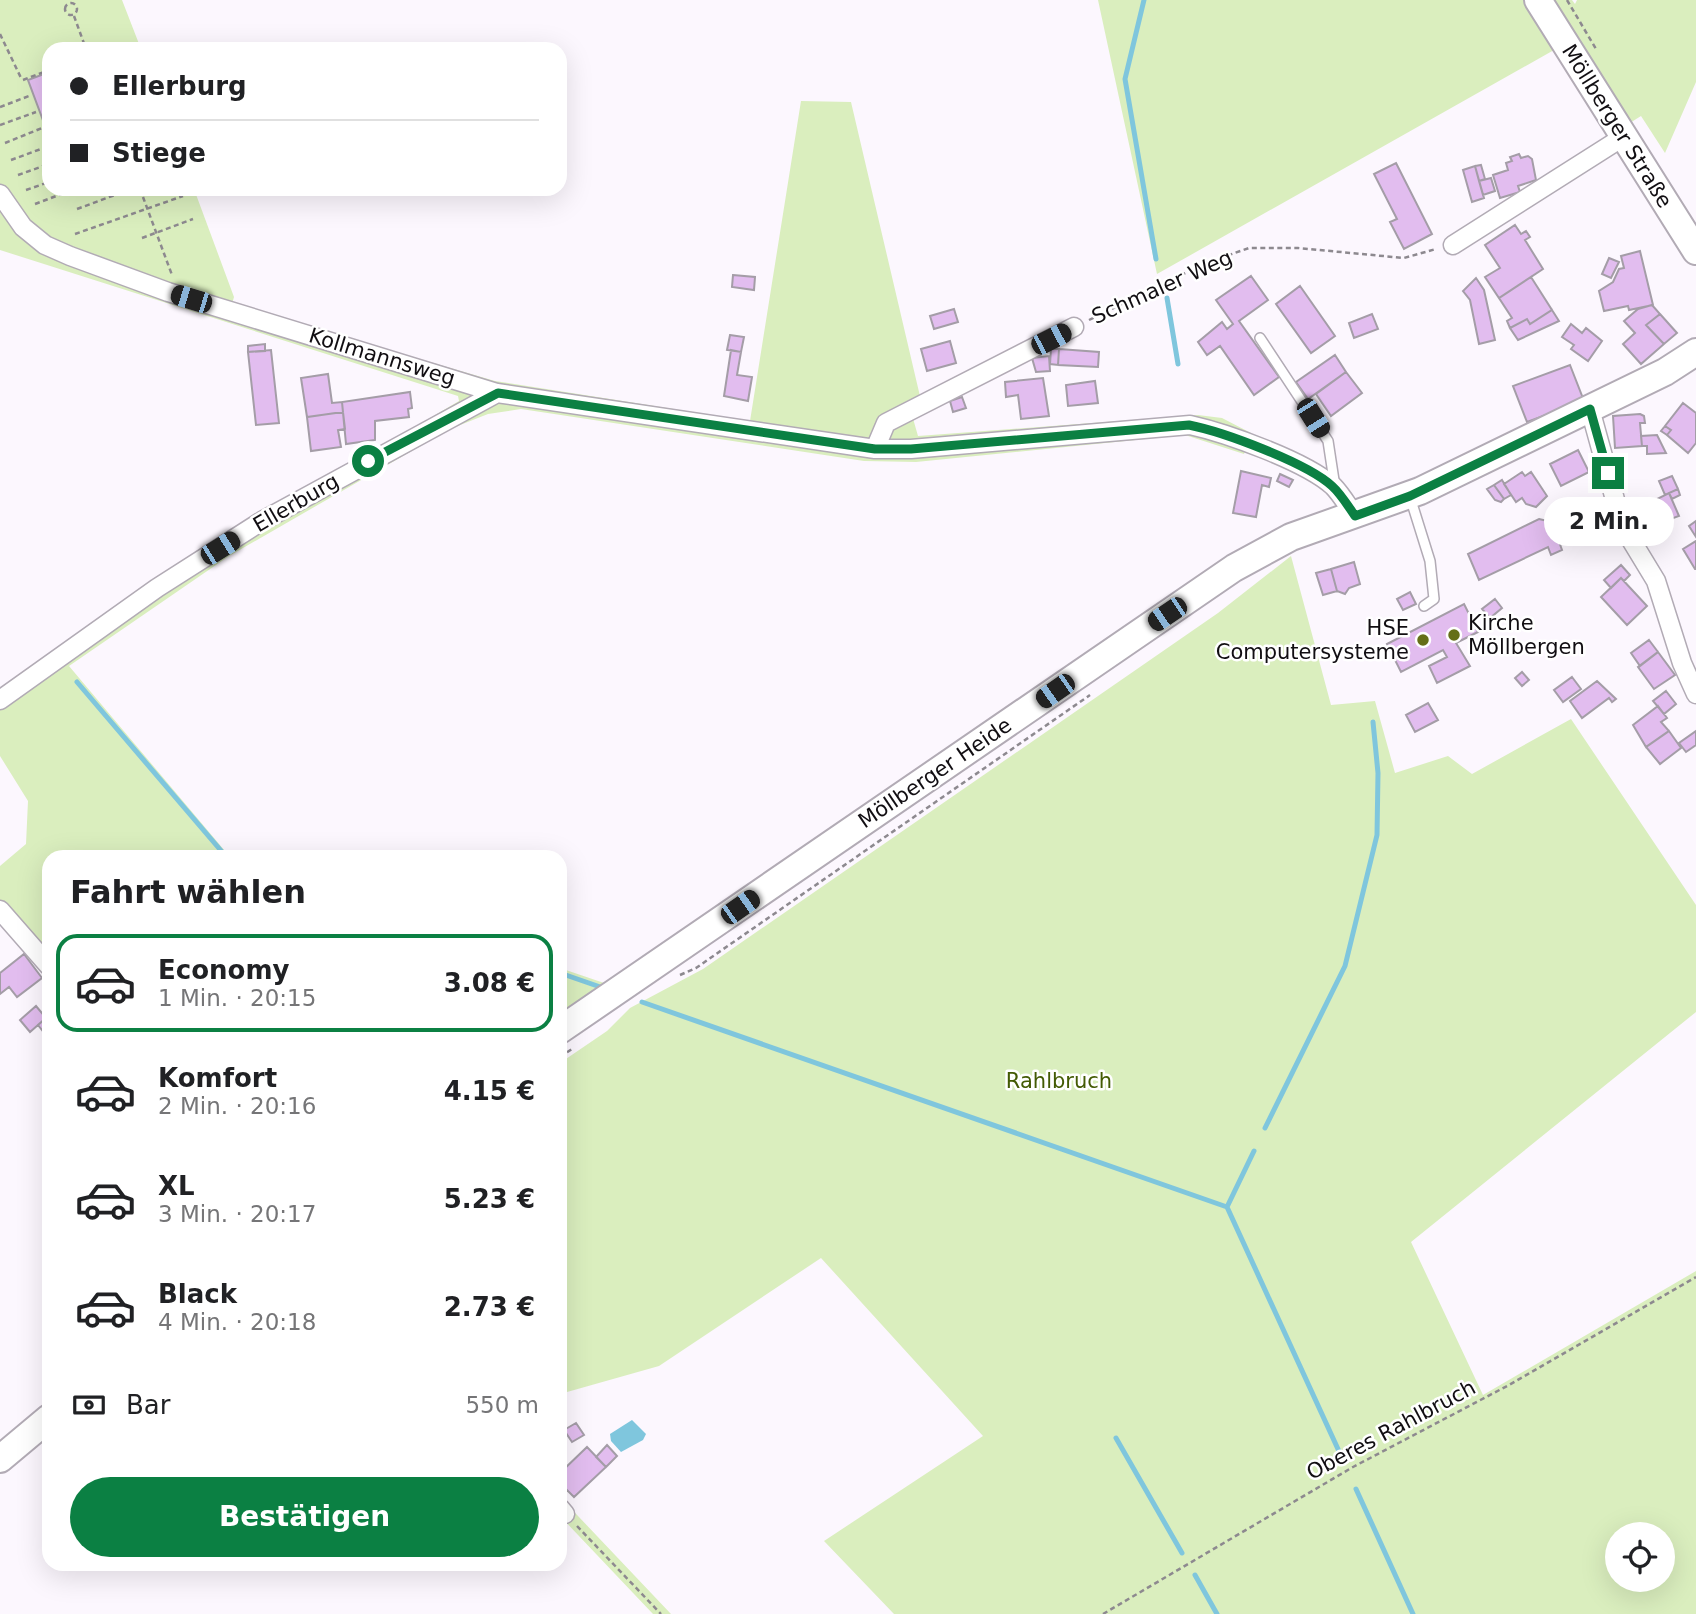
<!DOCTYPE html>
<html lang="de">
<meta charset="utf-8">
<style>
:root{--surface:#fff;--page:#f6f6f6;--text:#202124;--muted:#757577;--line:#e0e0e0;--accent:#0b8043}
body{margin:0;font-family:"DejaVu Sans",sans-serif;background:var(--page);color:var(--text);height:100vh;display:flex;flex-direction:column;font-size:26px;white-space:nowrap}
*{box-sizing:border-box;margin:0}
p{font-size:23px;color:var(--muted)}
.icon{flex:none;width:38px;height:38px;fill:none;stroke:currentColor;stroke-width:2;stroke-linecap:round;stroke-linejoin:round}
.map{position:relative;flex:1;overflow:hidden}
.side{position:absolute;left:42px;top:850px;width:525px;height:721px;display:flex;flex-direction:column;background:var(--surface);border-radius:21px;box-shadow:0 7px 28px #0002}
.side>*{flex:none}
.hud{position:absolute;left:42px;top:42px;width:525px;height:154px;border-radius:21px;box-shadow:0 7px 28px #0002;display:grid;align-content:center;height:154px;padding:0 28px;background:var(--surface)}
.controls{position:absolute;left:1605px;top:1522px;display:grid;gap:14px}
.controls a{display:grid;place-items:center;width:70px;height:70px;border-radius:50%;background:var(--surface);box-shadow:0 7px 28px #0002;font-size:35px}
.end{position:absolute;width:32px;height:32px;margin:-16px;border:9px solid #0b8043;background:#fff;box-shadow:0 0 0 4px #fff}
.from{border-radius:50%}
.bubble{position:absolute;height:49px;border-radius:24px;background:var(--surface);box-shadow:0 7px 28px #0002;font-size:23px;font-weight:800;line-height:49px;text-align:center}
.car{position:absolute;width:21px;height:42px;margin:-21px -10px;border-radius:9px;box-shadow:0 0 5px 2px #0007;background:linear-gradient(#222 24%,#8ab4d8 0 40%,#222 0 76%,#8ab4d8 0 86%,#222 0)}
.hud b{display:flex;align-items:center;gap:24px;height:66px;font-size:26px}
.hud b+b{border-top:2px solid var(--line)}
.hud i{width:18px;height:18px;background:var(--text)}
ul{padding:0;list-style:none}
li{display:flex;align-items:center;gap:21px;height:98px;margin:0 14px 10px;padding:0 14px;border:4px solid transparent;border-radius:21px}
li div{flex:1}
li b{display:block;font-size:26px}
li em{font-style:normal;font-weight:800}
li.selected{border-color:var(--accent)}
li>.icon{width:63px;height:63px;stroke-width:1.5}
h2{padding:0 28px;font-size:32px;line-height:84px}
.pay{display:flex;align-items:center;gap:18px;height:77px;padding:0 28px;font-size:26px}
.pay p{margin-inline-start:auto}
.cta{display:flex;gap:14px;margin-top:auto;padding:14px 28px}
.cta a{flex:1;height:80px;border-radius:42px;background:var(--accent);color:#fff;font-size:28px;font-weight:800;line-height:80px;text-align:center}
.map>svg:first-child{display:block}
.green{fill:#daeebe;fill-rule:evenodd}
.water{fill:#7fc6dd}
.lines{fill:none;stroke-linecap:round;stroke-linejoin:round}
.stream{stroke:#7fc6dd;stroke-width:5}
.building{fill:#e2bdef;stroke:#a49da7;stroke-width:2}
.lane-casing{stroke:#b2abb5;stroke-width:12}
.street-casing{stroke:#b2abb5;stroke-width:21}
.secondary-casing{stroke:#b2abb5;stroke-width:30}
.path{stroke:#8d898f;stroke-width:2.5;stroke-dasharray:5 3.5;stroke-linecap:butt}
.lane{stroke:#fff;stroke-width:9}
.street{stroke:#fff;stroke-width:18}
.secondary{stroke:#fff;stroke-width:26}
.route{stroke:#0b8043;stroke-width:9}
.poi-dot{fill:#656f18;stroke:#fff;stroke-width:2.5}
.labels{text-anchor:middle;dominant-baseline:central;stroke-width:5;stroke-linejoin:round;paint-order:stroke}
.street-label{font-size:21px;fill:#110e12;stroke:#fff}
.poi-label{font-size:21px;fill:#110e12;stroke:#fff;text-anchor:start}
.park-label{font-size:21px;fill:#435b04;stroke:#fff}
</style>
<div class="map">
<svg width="1696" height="1614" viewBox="0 0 1696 1614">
<rect width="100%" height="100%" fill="#fcf7fe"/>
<path class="green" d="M0 0H122L141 49H49V189H194L234 297 232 304 495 381 750 421 801 101 851 102 923 409 912 415 918 436 1198 415 1222 418 1251 433 1244 454 1185 435 916 462 864 461 521 409 488 414 450 429 229 556 69 666 225 851 243 857 49 858V978L0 922V866L26 844 28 801 0 756V694L221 541 459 401 458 396 0 250Z
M1098 0H1572L1575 4 1577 0H1696V82L1665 153 1641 116 1609 136 1554 50 1157 274Z
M1291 556 1331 705 1375 701 1395 773 1448 756 1472 774 1571 719 1696 905V1012L1411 1242 1483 1395 1696 1271V1614H894L824 1541 983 1436 821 1258 659 1366 560 1394V1063L607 1031 630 1008 703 969 1218 613ZM1617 1535H1662V1580H1617Z
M560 968 607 984 560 1016Z
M560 1497 671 1614H653L560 1516Z"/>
<path class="water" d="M632 1420 646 1434 643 1440 621 1452 611 1441 610 1434Z"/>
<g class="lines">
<path class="stream" d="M1144 0 1125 79 1156 259
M1167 298 1178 364
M77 682 223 853 236 858
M560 973 606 989
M642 1002 1227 1207 1343 1460
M1265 1128 1345 966 1377 835 1378 773 1373 722
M1227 1207 1254 1151
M1116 1438 1182 1553
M1356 1489 1413 1614
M1195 1575 1217 1614"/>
</g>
<path class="building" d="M49 72V120L44 123 28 80Z
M1519 154 1521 158 1528 156 1532 159 1536 180 1518 186 1520 192 1500 198 1493 175 1508 170 1506 163 1512 161 1510 157Z
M1396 163 1432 234 1404 249 1390 222 1397 219 1374 174Z
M1481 165 1485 179 1479 181 1475 166Z
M1475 166 1484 198 1472 202 1463 170Z
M1491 178 1495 191 1483 195 1479 181Z
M1515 225 1521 234 1526 231 1530 237 1525 240 1543 269 1499 298 1485 277 1500 268 1485 245Z
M1640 251 1653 305 1629 310 1628 306 1604 311 1599 291 1613 282 1619 269 1624 268 1621 256Z
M1609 258 1619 262 1611 278 1602 274Z
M733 275 755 277 754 290 732 287Z
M1251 276 1268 300 1239 321 1279 377 1254 395 1220 346 1207 355 1198 342 1222 322 1227 329 1233 324 1216 300Z
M1531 277 1552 310 1530 324 1527 319 1510 328 1507 321 1512 318 1499 298Z
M1476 278 1484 290 1495 340 1479 344 1470 300 1463 291Z
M1300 286 1335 336 1311 353 1276 304Z
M1652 305 1660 314 1646 325 1664 344 1641 364 1623 344 1635 333 1624 321 1638 309Z
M954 309 958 322 934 329 930 316Z
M1552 310 1559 321 1518 340 1510 328 1527 319 1530 324Z
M1372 314 1378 329 1354 338 1349 323Z
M1660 314 1677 333 1664 344 1646 325Z
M1571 324 1582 333 1586 328 1602 341 1588 361 1571 349 1574 345 1562 337Z
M730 335 744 337 741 352 727 350Z
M950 341 956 363 927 371 921 349Z
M265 344V351L248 352V346Z
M1051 349H1059L1058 365 1050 364Z
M1059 349 1099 352 1098 367 1058 365Z
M271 350 279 423 256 425 248 352Z
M731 350 741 352 737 375 752 377 748 401 724 396Z
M1335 355 1346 372 1308 399 1296 382Z
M1049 356 1050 371 1036 372 1032 358Z
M1570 365 1584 401 1527 422 1513 386Z
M1346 372 1362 393 1331 416 1316 394Z
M328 374 332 403 342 402 343 412 307 417 301 378Z
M1043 378 1049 416 1021 419 1018 395 1006 397 1005 382Z
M1095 381 1098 403 1068 406 1066 385Z
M410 392 412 408 408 409 409 417 375 421V440L346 444 342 402Z
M962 397 966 408 953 412 950 401Z
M1683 403 1696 413V443L1688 453 1667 435 1671 430 1665 426Z
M343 412 345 429 338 430 341 447 311 451 307 417Z
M1640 414 1644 416 1645 423H1640L1642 446 1615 448 1613 416Z
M1665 426 1671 430 1667 435 1661 431Z
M1657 435 1666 453 1647 454V446H1642L1641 436Z
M1578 450 1589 472 1561 486 1550 464Z
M1241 471 1271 478 1269 487 1262 485 1256 517 1233 513Z
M1522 472 1525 476 1531 472 1547 496 1536 507 1526 504 1522 498 1516 502 1504 484Z
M1280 474 1293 480 1289 487 1277 481Z
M1672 476 1678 489 1665 495 1659 481Z
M1502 480 1511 495 1504 499 1494 485Z
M1494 485 1504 499 1501 502 1495 500 1487 489Z
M1678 489 1680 495 1672 499 1669 493Z
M1669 493 1679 516 1643 529 1635 510Z
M1587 501 1603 507 1595 529 1579 524Z
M1539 519 1552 522 1562 550 1551 555 1548 547 1479 580 1468 554Z
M1696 521V537L1689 526Z
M1696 541V569H1695L1683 549Z
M1354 562 1360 584 1349 588 1345 594 1337 591 1331 569Z
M1621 565 1630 575 1624 581 1621 578 1611 588 1604 580Z
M1331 569 1337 591 1323 595 1316 573Z
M1621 578 1647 606 1627 625 1601 597Z
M1410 592 1416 604 1403 610 1397 599Z
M1495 599 1502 608 1490 618 1482 609Z
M1464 604 1478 632 1456 643 1470 666 1437 683 1429 666 1447 657 1443 650 1401 672 1387 644Z
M1649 640 1658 652 1640 666 1631 653Z
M1658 652 1675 675 1654 689 1638 667Z
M1522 672 1529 680 1522 686 1515 678Z
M1572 677 1581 689 1563 702 1554 690Z
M1597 681 1616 699 1612 702 1609 698 1582 718 1570 701Z
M1666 691 1676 704 1664 714 1653 701Z
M1428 703 1438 720 1415 732 1406 715Z
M1658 706 1667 718 1661 722 1669 731 1646 747 1633 725Z
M1669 731 1681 748 1660 764 1646 747Z
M1696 731V745L1686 752 1679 743Z
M24 954 42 978 17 997 9 987 0 994V973Z
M36 1006 46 1018 30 1032 20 1020Z
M46 1018 49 1022V1039L38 1025Z
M576 1423 584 1435 572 1442 564 1430Z
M607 1445 617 1456 606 1467 596 1457Z
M587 1447 606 1467 574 1497 567 1490 563 1493 560 1490V1473Z"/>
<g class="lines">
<g class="lane-casing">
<path id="lane" d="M1260 338 1328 441 1335 487
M1410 497 1430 561 1434 599 1424 606"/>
</g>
<g class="street-casing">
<path id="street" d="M0 194 23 227 45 245 70 256 168 292 497 393 875 449H911L1190 425C1226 433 1305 461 1333 486 1341 494 1348 506 1355 516
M1453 245 1623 137
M1590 409 1622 525 1656 581 1682 663 1696 694
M875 449 886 423 1074 327
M0 700 157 588 262 521 497 393
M0 910 49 966
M560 1508 565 1514"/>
</g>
<g class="secondary-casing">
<path id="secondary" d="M1538 0 1696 251
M560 1030 1234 568 1291 537 1420 491 1665 372 1696 352
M0 1459 49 1418"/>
</g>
<path class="path" d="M1567 0 1596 49
M65 9a6 6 0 1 1 12 0a6 6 0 1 1-12 0Z
M74 16 86 49
M0 34 22 80
M23 80 49 70
M0 107 29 96
M0 125 36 112
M5 143 42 128
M11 160 49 146
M18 175 49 164
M140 189 172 275
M26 190 49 182
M35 204 75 189
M77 209 131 189
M75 234 183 196
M142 238 193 219
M1089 320 1206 263 1249 248H1298L1404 258 1436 249
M680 975 696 968 1090 695
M560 1057 572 1049
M577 1526 661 1614
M1103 1614 1353 1467 1509 1385 1696 1277"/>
<use href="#lane" class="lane"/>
<use href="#street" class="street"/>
<use href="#secondary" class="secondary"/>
</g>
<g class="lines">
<path class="route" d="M368 461 498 393 875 449H911L1189 425C1224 432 1307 463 1332 486 1341 494 1348 506 1355 516L1410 496 1590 409 1608 473"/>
</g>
<g class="poi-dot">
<circle cx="1454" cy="635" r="7"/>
<circle cx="1423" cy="640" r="7"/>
</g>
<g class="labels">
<g class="street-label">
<text transform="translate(1617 126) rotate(58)">Möllberger Straße</text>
<text transform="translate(1162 287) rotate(-24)">Schmaler Weg</text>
<text transform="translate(382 357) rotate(17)">Kollmannsweg</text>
<text transform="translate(296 503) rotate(-30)">Ellerburg</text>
<text transform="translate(935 773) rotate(-34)">Möllberger Heide</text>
<text transform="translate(1391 1430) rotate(-28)">Oberes Rahlbruch</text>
</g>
<g class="poi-label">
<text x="1468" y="623">Kirche<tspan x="1468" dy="24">Möllbergen</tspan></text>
<text x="1409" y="628" text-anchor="end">HSE<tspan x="1409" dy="24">Computersysteme</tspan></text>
</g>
<g class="park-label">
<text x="1059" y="1081">Rahlbruch</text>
</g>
</g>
</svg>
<div class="controls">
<a><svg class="icon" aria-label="locate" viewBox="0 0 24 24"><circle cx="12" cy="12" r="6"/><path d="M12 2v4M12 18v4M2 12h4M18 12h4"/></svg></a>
</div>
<i class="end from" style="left:368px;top:461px"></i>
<i class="end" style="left:1608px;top:473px"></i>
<div class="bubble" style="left:1544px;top:497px;width:130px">2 Min.</div>
<i class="car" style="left:191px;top:299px;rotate:287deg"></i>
<i class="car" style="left:1051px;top:339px;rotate:63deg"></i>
<i class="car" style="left:1313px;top:418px;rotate:148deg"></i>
<i class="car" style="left:220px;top:548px;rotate:58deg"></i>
<i class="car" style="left:1167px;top:614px;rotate:236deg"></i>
<i class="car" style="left:1055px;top:691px;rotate:235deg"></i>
<i class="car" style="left:740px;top:907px;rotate:55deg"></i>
<div class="hud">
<b><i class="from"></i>Ellerburg</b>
<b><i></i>Stiege</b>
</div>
<section class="side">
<h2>Fahrt wählen</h2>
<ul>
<li class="selected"><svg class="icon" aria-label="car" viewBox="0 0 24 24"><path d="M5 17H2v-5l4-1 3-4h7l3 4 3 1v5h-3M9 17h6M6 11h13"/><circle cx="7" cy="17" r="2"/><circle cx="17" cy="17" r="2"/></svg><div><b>Economy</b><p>1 Min. · 20:15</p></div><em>3.08 €</em></li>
<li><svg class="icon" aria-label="car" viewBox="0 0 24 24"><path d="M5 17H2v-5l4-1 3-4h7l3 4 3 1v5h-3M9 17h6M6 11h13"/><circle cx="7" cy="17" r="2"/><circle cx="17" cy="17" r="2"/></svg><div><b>Komfort</b><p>2 Min. · 20:16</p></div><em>4.15 €</em></li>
<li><svg class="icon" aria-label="car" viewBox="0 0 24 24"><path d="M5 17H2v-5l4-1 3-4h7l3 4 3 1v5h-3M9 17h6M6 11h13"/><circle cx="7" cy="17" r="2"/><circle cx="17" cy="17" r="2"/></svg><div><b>XL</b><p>3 Min. · 20:17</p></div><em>5.23 €</em></li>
<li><svg class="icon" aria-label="car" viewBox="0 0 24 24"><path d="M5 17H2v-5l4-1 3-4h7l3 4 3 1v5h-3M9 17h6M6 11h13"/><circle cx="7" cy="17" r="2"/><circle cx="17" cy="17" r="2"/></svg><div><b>Black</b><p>4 Min. · 20:18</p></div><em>2.73 €</em></li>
</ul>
<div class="pay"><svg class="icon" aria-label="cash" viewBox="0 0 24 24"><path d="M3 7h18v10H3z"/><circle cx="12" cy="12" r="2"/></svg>Bar<p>550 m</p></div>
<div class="cta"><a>Bestätigen</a></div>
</section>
</div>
